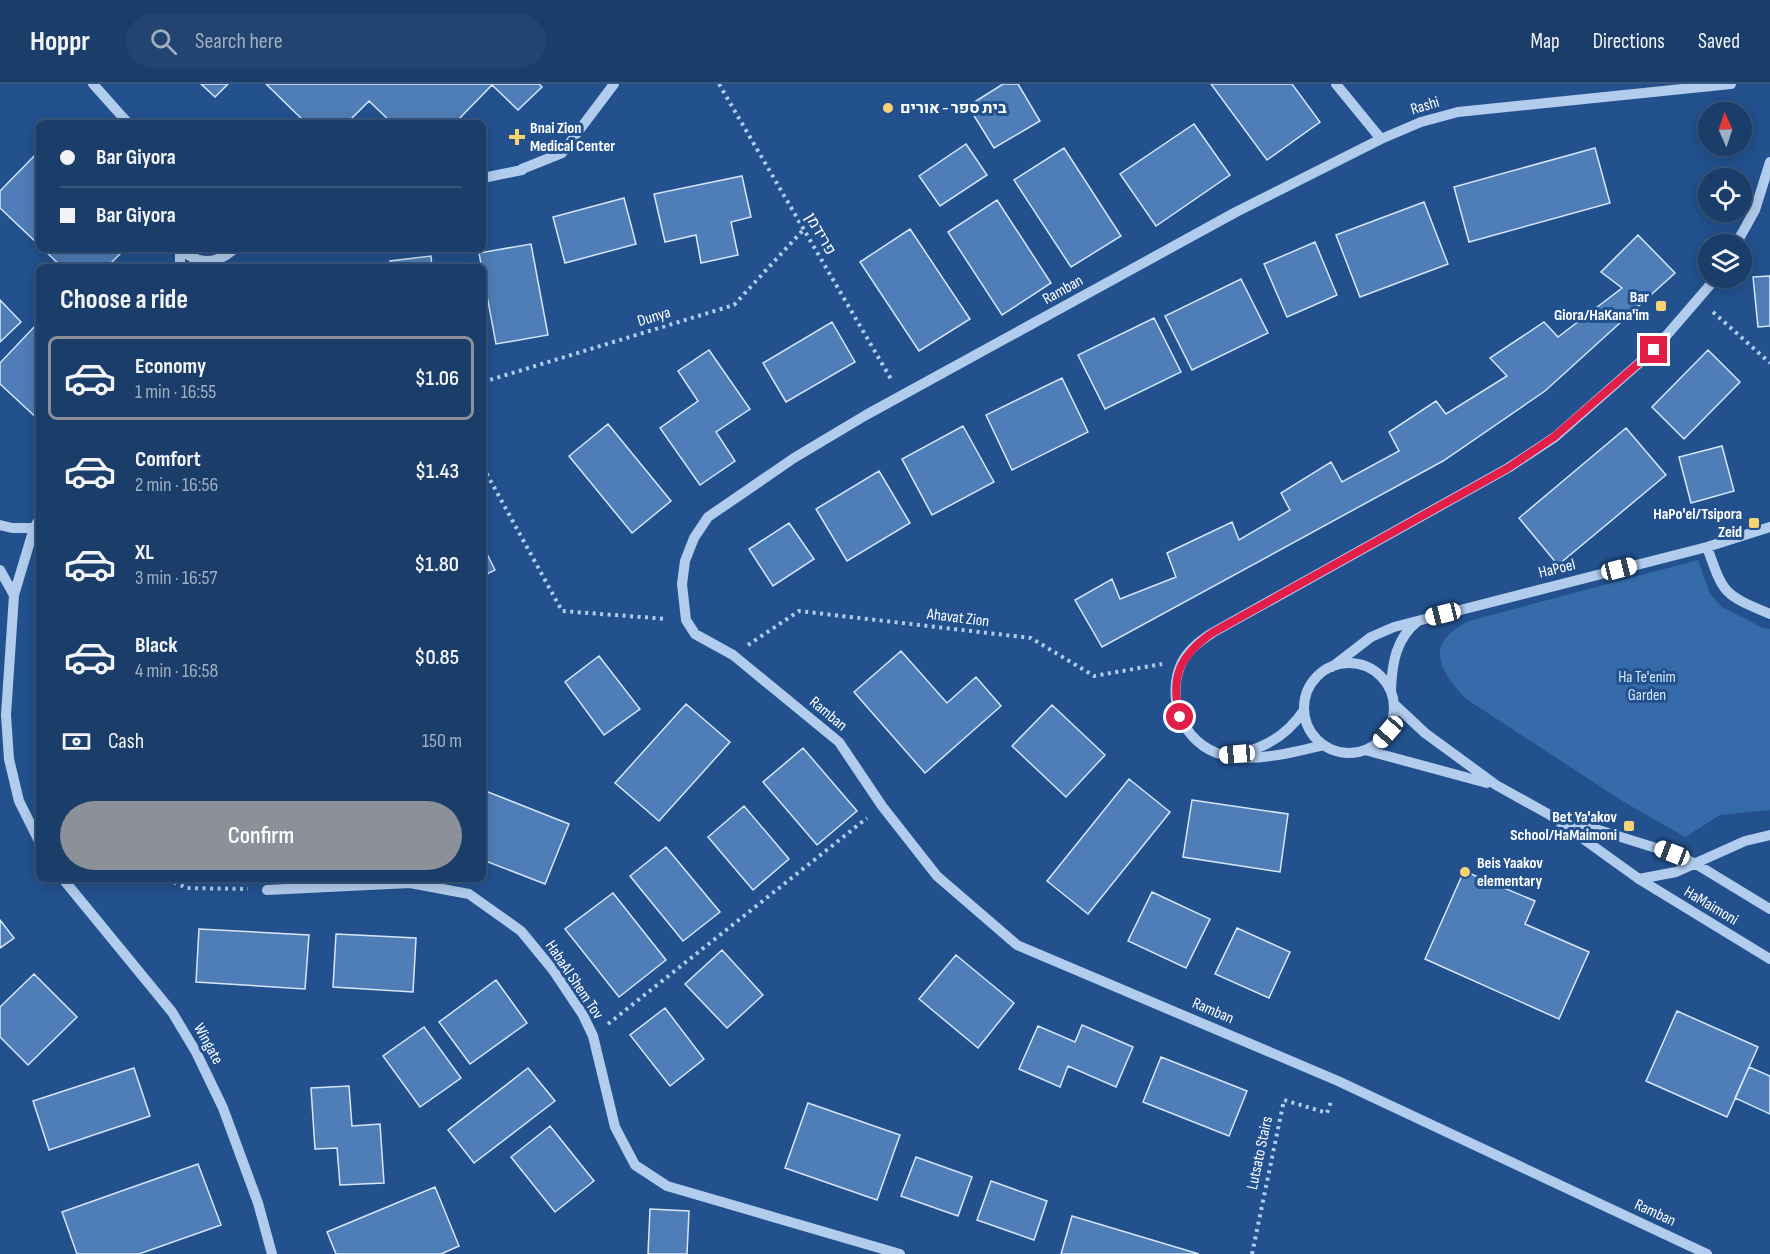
<!DOCTYPE html>
<meta charset="utf-8">
<style>
:root{--surface:#1a3d6a;--page:#234470;--text:#f1f3f6;--muted:#9faec1;--line:#38567e;--accent:#8c9099}
body{margin:0;font-family:"Sofia Sans Condensed",Heebo,sans-serif;background:var(--page);color:var(--text);height:100vh;display:flex;flex-direction:column;font-size:22px;white-space:nowrap}
*{box-sizing:border-box;margin:0}
p{font-size:20px;color:var(--muted)}
.icon{flex:none;width:33px;height:33px;fill:none;stroke:currentColor;stroke-width:2;stroke-linecap:round;stroke-linejoin:round}
.map{position:relative;flex:1;overflow:hidden}
.details{position:absolute;left:36px;top:180px;width:450px;height:618px;display:flex;flex-direction:column;background:var(--surface);border-radius:9px;box-shadow:0 3px 15px #0003,0 0 0 2px var(--line)}
.details>*{flex:none}
.top-card{position:absolute;left:36px;top:36px;width:450px;height:132px;border-radius:9px;box-shadow:0 3px 15px #0003,0 0 0 2px var(--line);display:grid;align-content:center;height:132px;padding:0 24px;background:var(--surface)}
.needle{width:39px;rotate:357deg}
.tools{position:absolute;left:1698px;top:18px;display:grid;gap:12px}
.tools a{display:grid;place-items:center;width:54px;height:54px;border-radius:50%;background:var(--surface);box-shadow:0 3px 15px #0003,0 0 0 2px var(--line);font-size:30px}
.end{position:absolute;width:27px;height:27px;margin:-14px;border:8px solid #e11d48;background:#fff;box-shadow:0 0 0 3px #fff}
.from{border-radius:50%}
.car{position:absolute;width:18px;height:36px;margin:-18px -9px;border-radius:8px;box-shadow:0 0 4px 2px #0007;background:linear-gradient(#fff 24%,#345 0 40%,#fff 0 76%,#345 0 86%,#fff 0)}
.top-card b{display:flex;align-items:center;gap:21px;height:57px;font-size:22px}
.top-card b+b{border-top:2px solid var(--line)}
.top-card i{width:15px;height:15px;background:var(--text)}
ul{padding:0;list-style:none}
li{display:flex;align-items:center;gap:18px;height:84px;margin:0 12px 9px;padding:0 12px;border:3px solid transparent;border-radius:9px}
li div{flex:1}
li b{display:block;font-size:22px}
li em{font-style:normal;font-weight:600}
li.active{border-color:var(--accent)}
li>.icon{width:54px;height:54px;stroke-width:1.5}
h2{padding:0 24px;font-size:27px;line-height:72px}
.pay{display:flex;align-items:center;gap:15px;height:66px;padding:0 24px;font-size:22px}
.pay p{margin-inline-start:auto}
.cta{display:flex;gap:12px;margin-top:auto;padding:12px 24px}
.cta a{flex:1;height:69px;border-radius:36px;background:var(--accent);color:#fff;font-size:24px;font-weight:600;line-height:69px;text-align:center}
header{display:flex;align-items:center;gap:36px;box-sizing:border-box;height:84px;padding:0 30px;background:var(--surface);border-bottom:2px solid var(--line)}
header strong{font-size:28px}
nav{display:flex;gap:33px;margin-inline-start:auto;font-size:21px}
.search{width:420px;height:54px;background:var(--page);display:flex;align-items:center;gap:15px;box-sizing:border-box;padding:0 21px;border-radius:33px;color:var(--muted);font-size:22px}
.map>svg:first-child{display:block}
.green{fill:#366bab}
.building{fill:#4f7db7;stroke:#d6e6f9;stroke-width:1.5}
.lines{fill:none;stroke-linecap:round;stroke-linejoin:round}
.path{stroke:#b1ccec;stroke-width:4;stroke-dasharray:3 4.5;stroke-linecap:butt}
.minor{stroke:#b1ccec;stroke-width:10}
.route{stroke:#e11d48;stroke-width:8}
.poi-dot{fill:#f8d273;stroke:#22518e;stroke-width:2}
.labels{text-anchor:middle;dominant-baseline:central;stroke-width:6;stroke-linejoin:round;paint-order:stroke}
.street-label{font-size:16px;fill:#fff;stroke:#22518e}
.poi-label{font-size:16px;font-weight:bold;fill:#fff;stroke:#22518e;text-anchor:start}
.park-label{font-size:16px;fill:#d6e6f9;stroke:#22518e}
</style>
<header>
<strong>Hoppr</strong>
<div class="search"><svg class="icon" aria-label="search" viewBox="0 0 24 24"><circle cx="10" cy="10" r="6"/><path d="M15 15l6 6"/></svg>Search here</div>
<nav><a>Map</a><a>Directions</a><a>Saved</a></nav>
</header>
<div class="map">
<svg width="1770" height="1170" viewBox="0 0 1770 1170">
<rect width="100%" height="100%" fill="#22518e"/>
<path class="green" d="M1698 476 1710 510 1722 523 1763 544 1770 545V726L1720 731 1685 753 1624 718 1466 615C1438 585 1424 559 1469 537Z"/>
<path class="building" d="M201 0H228L215 13Z
M266 0H539L542 3 518 26 492 1 455 39H392L369 17 347 39H306Z
M1003 0H1018L1040 37 994 64 968 22Z
M1211 0H1292L1320 38 1267 76Z
M1194 40 1230 91 1156 142 1120 90Z
M966 60 987 91 940 122 919 92Z
M1064 64 1121 152 1071 183 1014 96Z
M1595 64 1610 119 1469 158 1454 103Z
M39 67V161L0 124V107Z
M742 92 751 133 731 138 738 171 701 179 696 151 665 158 654 110Z
M624 114 636 160 565 179 553 133Z
M997 116 1051 199 1002 231 948 148Z
M1424 118 1448 180 1360 213 1336 151Z
M910 145 970 235 919 267 860 178Z
M1638 151 1675 189 1545 307 1443 377 1102 563 1075 516 1112 495 1120 515 1176 493 1167 469 1232 438 1239 456 1290 426 1281 409 1331 378 1342 398 1399 367 1389 348 1436 317 1446 330 1507 292 1490 274 1544 238 1558 253 1622 204 1601 188Z
M1315 158 1337 211 1287 233 1264 180Z
M531 160 548 251 496 260 479 169Z
M43 165H125L107 183H62Z
M431 172 432 183H391L390 177Z
M1770 192V242L1758 243 1753 193Z
M1241 195 1268 249 1192 286 1165 232Z
M0 216 21 238 0 258Z
M1154 234 1181 288 1105 325 1078 271Z
M832 238 855 278 786 318 763 279Z
M35 242 39 246V336L0 300V279Z
M709 266 750 325 716 348 735 377 700 401 660 344 698 317 678 287Z
M1708 266 1740 298 1684 355 1652 323Z
M1062 294 1088 348 1012 386 986 331Z
M608 340 671 417 632 449 569 372Z
M963 342 994 398 932 431 902 375Z
M1626 344 1666 391 1558 481 1519 434Z
M1722 362 1734 407 1691 419 1679 373Z
M879 387 910 439 847 477 816 425Z
M789 439 814 475 773 502 749 465Z
M483 462 495 486 483 492Z
M901 567 947 619 976 593 1001 622 925 689 854 608Z
M599 572 640 625 604 651 565 598Z
M686 620 730 658 659 737 615 699Z
M1052 621 1105 671 1066 713 1012 662Z
M803 664 857 727 817 761 763 698Z
M1129 695 1170 728 1088 830 1047 797Z
M483 706 569 740 545 800 483 776Z
M1192 716 1288 730 1280 788 1183 773Z
M744 722 789 775 753 806 708 753Z
M666 763 720 828 683 857 630 792Z
M1464 787 1535 817 1525 840 1589 868 1559 935 1425 875Z
M1152 808 1210 835 1186 884 1128 857Z
M613 809 666 876 619 913 565 845Z
M0 836 14 854 0 864Z
M1237 844 1290 868 1269 914 1215 890Z
M199 845 309 851 305 905 196 898Z
M336 850 416 854 413 908 333 903Z
M722 866 763 911 727 944 685 900Z
M956 871 1014 919 978 964 919 915Z
M34 890 77 933 28 981 0 953V923Z
M496 896 527 939 470 980 439 938Z
M665 924 704 975 670 1002 630 951Z
M1677 927 1758 963 1727 1033 1646 997Z
M1082 941 1133 963 1116 1003 1068 982 1060 1003 1019 985 1038 942 1075 958Z
M424 943 461 994 420 1023 383 972Z
M1161 973 1247 1007 1229 1052 1143 1018Z
M1749 983 1770 992V1030L1735 1014Z
M134 984 150 1032 49 1066 33 1017Z
M528 984 555 1017 474 1079 448 1046Z
M349 1002 352 1042 380 1040 384 1099 340 1101 337 1064 315 1065 311 1004Z
M808 1019 900 1051 877 1116 785 1084Z
M550 1042 594 1097 555 1128 511 1073Z
M916 1073 972 1093 958 1132 901 1112Z
M198 1080 221 1141 139 1170H77L62 1128Z
M991 1097 1047 1117 1034 1156 977 1136Z
M435 1103 459 1162 441 1170H336L327 1148Z
M650 1125 689 1127 687 1170H648Z
M1072 1132 1199 1170H1061Z"/>
<g class="lines">
<path class="path" d="M719 0 891 295
M1713 228 1770 279
M483 298 734 221 804 145
M483 383 562 527 667 535
M748 561 799 527 1031 554 1094 592 1162 580
M167 795 187 804 248 805
M608 940 867 734
M1252 1170 1284 1016 1327 1029 1332 1015"/>
<path class="minor" d="M93 0 128 39
M1336 0 1381 55
M483 94 522 86V85L562 69 614 0
M1736 160 1755 126 1770 78
M180 165V183
M181 165C197 181 217 181 234 165
M39 436 34 444 14 511 6 631 9 675 19 717 39 757
M0 441 12 444H34
M1707 463C1724 511 1723 510 1770 530
M0 486 14 511
M1304 624a45 45 0 1 1 90 0a45 45 0 1 1-90 0Z
M1332 583 1371 553 1394 543 1707 463 1770 443
M1391 606C1392 579 1396 554 1418 537
M1394 620 1425 649 1496 701 1550 731 1639 795 1770 875
M1324 661C1295 668 1252 679 1223 671 1182 660 1165 613 1182 578 1189 565 1200 557 1212 549L1508 384 1555 353 1654 266 1716 194
M1365 666 1487 699
M1241 669C1268 663 1289 649 1304 626
M1557 733 1672 769 1696 780 1770 825
M63 795 172 928 196 968 223 1024 258 1119 272 1170
M1639 795 1676 788 1745 757 1770 751
M267 806 410 799 469 810 521 847 553 886 583 931 593 952 615 1043 635 1081 667 1102 900 1170
M1707 1170 1338 997 1017 861 937 792 882 722 839 658 733 571 695 550 686 536 682 500 685 477 694 454 708 433 794 374 866 331 1236 128 1381 55 1421 38 1458 28 1731 0"/>
</g>
<g class="lines">
<path class="route" d="M1180 633C1170 594 1179 572 1212 549L1508 384 1554 353 1654 266"/>
</g>
<g class="poi-dot">
<circle cx="888" cy="24" r="6"/>
<path d="M514 44h6v6h6v6h-6v6h-6v-6h-6v-6h6z"/>
<rect x="1655" y="216" width="12" height="12" rx="3"/>
<rect x="1748" y="433" width="12" height="12" rx="3"/>
<rect x="1623" y="736" width="12" height="12" rx="3"/>
<circle cx="1465" cy="788" r="6"/>
</g>
<g class="labels">
<g class="street-label">
<text transform="translate(1425 22) rotate(-17)">Rashi</text>
<text transform="translate(820 150) rotate(60)">פרידמן</text>
<text transform="translate(1063 206) rotate(-29)">Ramban</text>
<text transform="translate(654 233) rotate(-17)">Dunya</text>
<text transform="translate(1557 485) rotate(-14)">HaPoel</text>
<text transform="translate(958 534) rotate(7)">Ahavat Zion</text>
<text transform="translate(828 630) rotate(40)">Ramban</text>
<text transform="translate(1711 822) rotate(31)">HaMaimoni</text>
<text transform="translate(574 896) rotate(56)">HabaAl Shem Tov</text>
<text transform="translate(1213 927) rotate(23)">Ramban</text>
<text transform="translate(208 960) rotate(61)">Wingate</text>
<text transform="translate(1260 1069) rotate(-78)">Lutsato Stairs</text>
<text transform="translate(1655 1129) rotate(25)">Ramban</text>
</g>
<g class="poi-label">
<text x="900" y="24">בית ספר - אורים</text>
<text x="530" y="44">Bnai Zion<tspan x="530" dy="18">Medical Center</tspan></text>
<text x="1649" y="213" text-anchor="end">Bar<tspan x="1649" dy="18">Giora/HaKana'im</tspan></text>
<text x="1742" y="430" text-anchor="end">HaPo'el/Tsipora<tspan x="1742" dy="18">Zeid</tspan></text>
<text x="1617" y="733" text-anchor="end">Bet Ya'akov<tspan x="1617" dy="18">School/HaMaimoni</tspan></text>
<text x="1477" y="779">Beis Yaakov<tspan x="1477" dy="18">elementary</tspan></text>
</g>
<g class="park-label">
<text x="1647" y="593">Ha Te'enim<tspan x="1647" dy="18">Garden</tspan></text>
</g>
</g>
</svg>
<div class="tools">
<a><svg class="needle" viewBox="-14 -14 28 28"><path d="M0-13l5 13h-10z" fill="#e53935"/><path d="M0 13l5-13h-10z" fill="#9faec1"/></svg></a>
<a><svg class="icon" aria-label="locate" viewBox="0 0 24 24"><circle cx="12" cy="12" r="6"/><path d="M12 2v4M12 18v4M2 12h4M18 12h4"/></svg></a>
<a><svg class="icon" aria-label="layers" viewBox="0 0 24 24"><path d="M12 4l9 5-9 5-9-5zM3 14l9 5 9-5"/></svg></a>
</div>
<i class="end from" style="left:1180px;top:633px"></i>
<i class="end" style="left:1654px;top:266px"></i>
<i class="car" style="left:1619px;top:485px;rotate:76deg"></i>
<i class="car" style="left:1443px;top:530px;rotate:256deg"></i>
<i class="car" style="left:1388px;top:648px;rotate:221deg"></i>
<i class="car" style="left:1237px;top:670px;rotate:265deg"></i>
<i class="car" style="left:1672px;top:769px;rotate:291deg"></i>
<div class="top-card">
<b><i class="from"></i>Bar Giyora</b>
<b><i></i>Bar Giyora</b>
</div>
<section class="details">
<h2>Choose a ride</h2>
<ul>
<li class="active"><svg class="icon" aria-label="car" viewBox="0 0 24 24"><path d="M5 17H2v-5l4-1 3-4h7l3 4 3 1v5h-3M9 17h6M6 11h13"/><circle cx="7" cy="17" r="2"/><circle cx="17" cy="17" r="2"/></svg><div><b>Economy</b><p>1 min · 16:55</p></div><em>$1.06</em></li>
<li><svg class="icon" aria-label="car" viewBox="0 0 24 24"><path d="M5 17H2v-5l4-1 3-4h7l3 4 3 1v5h-3M9 17h6M6 11h13"/><circle cx="7" cy="17" r="2"/><circle cx="17" cy="17" r="2"/></svg><div><b>Comfort</b><p>2 min · 16:56</p></div><em>$1.43</em></li>
<li><svg class="icon" aria-label="car" viewBox="0 0 24 24"><path d="M5 17H2v-5l4-1 3-4h7l3 4 3 1v5h-3M9 17h6M6 11h13"/><circle cx="7" cy="17" r="2"/><circle cx="17" cy="17" r="2"/></svg><div><b>XL</b><p>3 min · 16:57</p></div><em>$1.80</em></li>
<li><svg class="icon" aria-label="car" viewBox="0 0 24 24"><path d="M5 17H2v-5l4-1 3-4h7l3 4 3 1v5h-3M9 17h6M6 11h13"/><circle cx="7" cy="17" r="2"/><circle cx="17" cy="17" r="2"/></svg><div><b>Black</b><p>4 min · 16:58</p></div><em>$0.85</em></li>
</ul>
<div class="pay"><svg class="icon" aria-label="cash" viewBox="0 0 24 24"><path d="M3 7h18v10H3z"/><circle cx="12" cy="12" r="2"/></svg>Cash<p>150 m</p></div>
<div class="cta"><a>Confirm</a></div>
</section>
</div>
